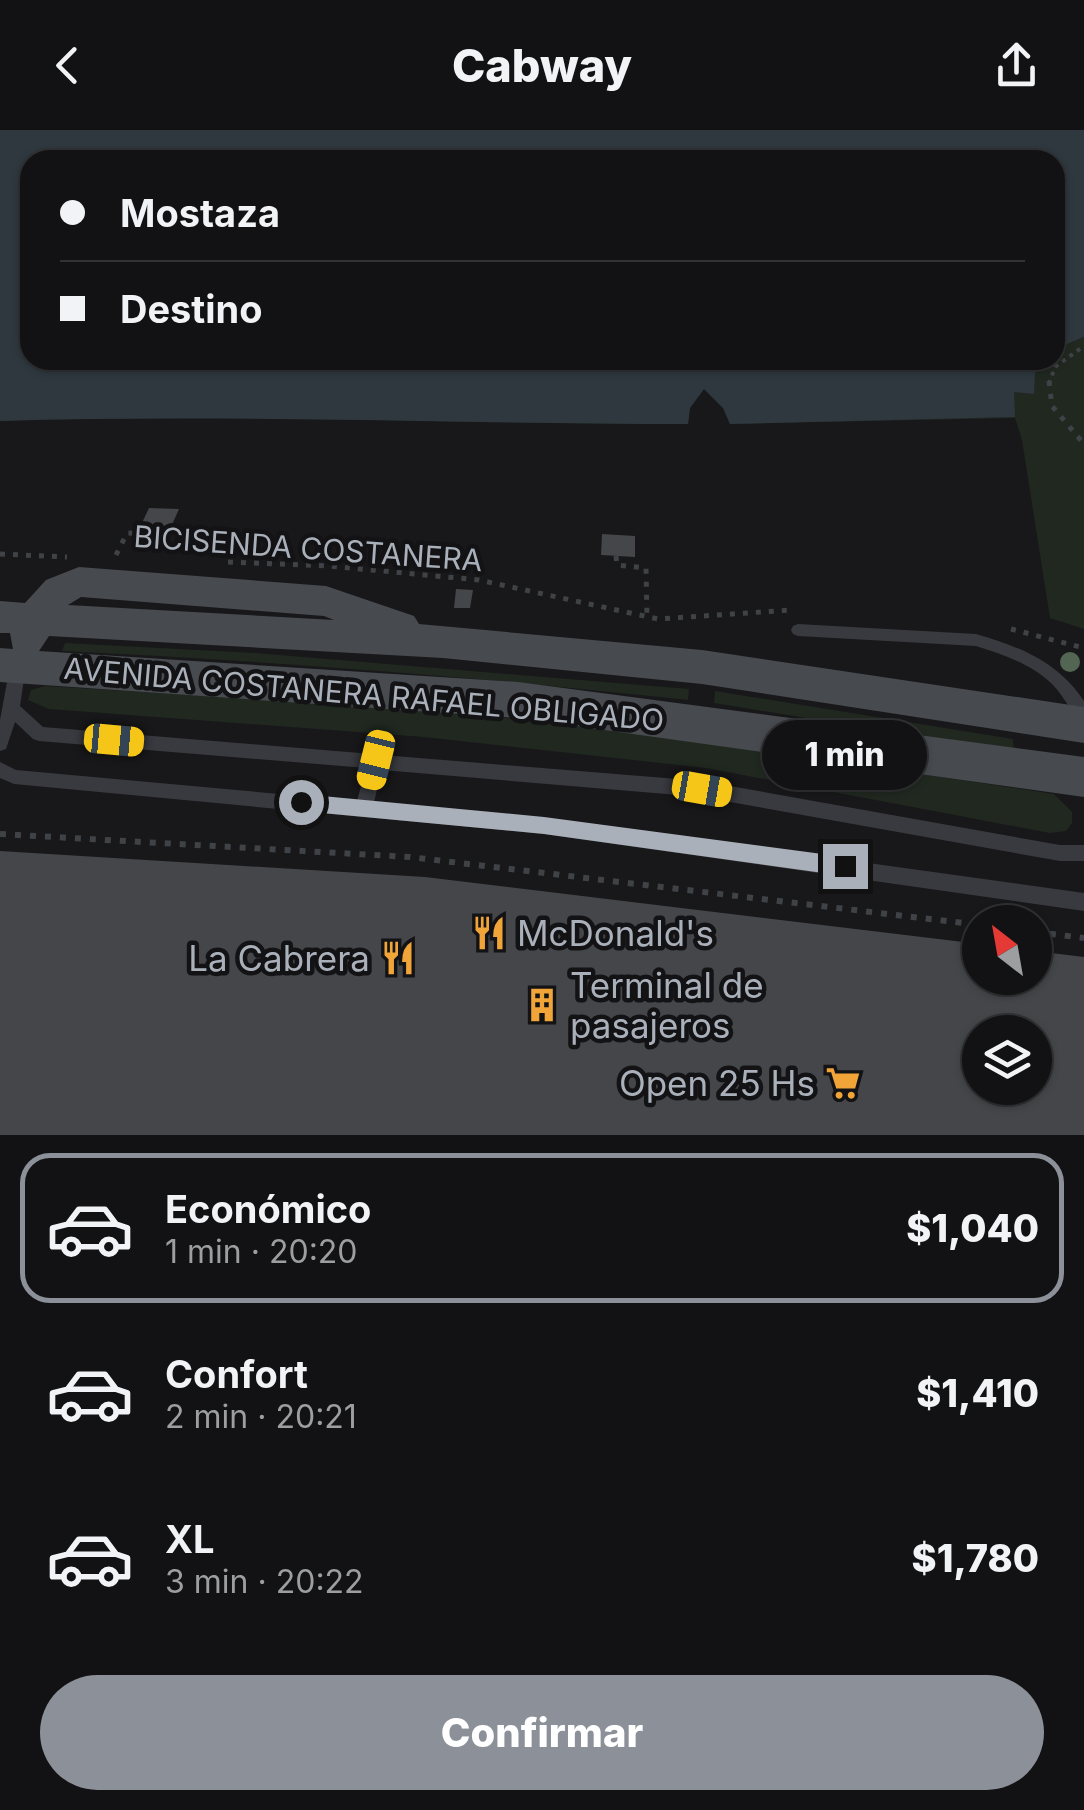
<!DOCTYPE html>
<html lang="es">
<meta charset="utf-8">
<style>
:root{--surface:#121214;--page:#1f2022;--text:#f1f3f6;--muted:#9c9ea0;--line:#313234;--accent:#8c9099}
body{margin:0;font-family:Inter,sans-serif;background:var(--page);color:var(--text);height:100vh;display:flex;flex-direction:column;font-size:38px;white-space:nowrap}
*{box-sizing:border-box;margin:0}
p{font-size:32px;color:var(--muted)}
.icon{flex:none;width:55px;height:55px;fill:none;stroke:currentColor;stroke-width:2;stroke-linecap:round;stroke-linejoin:round}
.map{position:relative;height:1005px;overflow:hidden}
.sheet{display:flex;flex-direction:column;background:var(--surface);flex:1}
.sheet>*{flex:none}
.guide{position:absolute;left:20px;top:20px;width:1045px;height:220px;border-radius:30px;box-shadow:0 2px 8px #0004,0 0 0 2px var(--line);display:grid;align-content:center;height:220px;padding:0 40px;background:var(--surface)}
.needle{width:65px;rotate:329deg}
.fabs{position:absolute;left:962px;top:775px;display:grid;gap:20px}
.fabs a{display:grid;place-items:center;width:90px;height:90px;border-radius:50%;background:var(--surface);box-shadow:0 2px 8px #0004,0 0 0 2px var(--line);font-size:50px}
.end{position:absolute;width:45px;height:45px;margin:-22px;border:12px solid #aab0ba;background:#111;box-shadow:0 0 0 5px #111}
.from{border-radius:50%}
.bubble{position:absolute;height:70px;border-radius:35px;background:var(--surface);box-shadow:0 2px 8px #0004,0 0 0 2px var(--line);font-size:32px;font-weight:800;line-height:70px;text-align:center}
.car{position:absolute;width:30px;height:60px;margin:-30px -15px;border-radius:12px;box-shadow:0 0 8px 2px #0007;background:linear-gradient(#f5c518 24%,#345 0 40%,#f5c518 0 76%,#345 0 86%,#f5c518 0)}
.guide b{display:flex;align-items:center;gap:35px;height:95px;font-size:38px}
.guide b+b{border-top:2px solid var(--line)}
.guide i{width:25px;height:25px;background:var(--text)}
ul{padding:18px 0 0;list-style:none}
li{display:flex;align-items:center;gap:30px;height:150px;margin:0 20px 15px;padding:0 20px;border:5px solid transparent;border-radius:30px}
li div{flex:1}
li b{display:block;font-size:38px}
li em{font-style:normal;font-weight:800}
li.on{border-color:var(--accent)}
li>.icon{width:90px;height:90px;stroke-width:1.5}
.button{display:flex;gap:20px;margin-top:auto;padding:20px 40px}
.button a{flex:1;height:115px;border-radius:60px;background:var(--accent);color:#fff;font-size:40px;font-weight:800;line-height:115px;text-align:center}
header{display:flex;justify-content:space-between;align-items:center;height:130px;padding:0 40px;background:var(--surface);font-size:45px;font-weight:800}
.map>svg:first-child{display:block}
.green{fill:#202820}
.water{fill:#2e383e}
.building{fill:#44464a;fill-rule:evenodd}
.lines{fill:none;stroke-linecap:round;stroke-linejoin:round}
.path-far2{stroke:#3f4246;stroke-width:4;stroke-dasharray:4 5;stroke-linecap:butt}
.path-far1{stroke:#3f4246;stroke-width:5;stroke-dasharray:5 8;stroke-linecap:butt}
.path{stroke:#3f4246;stroke-width:6;stroke-dasharray:6 9;stroke-linecap:butt}
.lane{fill:#393a3f;fill-rule:evenodd}
.secondary{fill:#474a4f;fill-rule:evenodd}
.tree{fill:#526653}
.route{fill:#aab0ba}
.labels{text-anchor:middle;dominant-baseline:central;stroke-width:9;stroke-linejoin:round;paint-order:stroke}
.street-label{font-size:30px;fill:#aab0ba;stroke:#131315}
.near-poi-label{font-size:35px;fill:#aab0ba;stroke:#131315;text-anchor:start}
</style>
<header><svg class="icon" aria-label="back" viewBox="0 0 24 24"><path d="M15 5l-7 7 7 7"/></svg>Cabway<svg class="icon" aria-label="share" viewBox="0 0 24 24"><path d="M12 15V3M7 8l5-5 5 5M5 13v7h14v-7"/></svg></header>
<div class="map">
<svg width="1084" height="1005" viewBox="0 0 1084 1005">
<rect width="100%" height="100%" fill="#18181a"/>
<path class="green" d="M1084 207V499L1050 488 1022 310 1015 288 730 294 723 278 704 259 690 278 688 294C458 294 229 283 0 291V231L1040 232 1055 230V219Z
M65 513 255 523 689 559 688 570C479 547 271 531 62 521Z
M45 556 428 579 701 611 1054 664 1072 682V693L1066 701 1050 703 706 638 424 607 49 579 28 570 31 560Z
M715 561 1013 609 1014 622 714 573Z"/>
<path class="water" d="M0 0H1084V207L1055 219V30H30V230H1043L1035 243 1034 264 1014 262 1015 287 730 294 723 278 704 259 690 278 688 294C458 294 229 284 0 291Z"/>
<path class="building" d="M149 378 179 379 171 397 141 395Z
M602 404 635 406V427L601 425Z
M456 459 473 460 470 478H454Z
M0 721 425 747 980 814V848H1035V821L1084 827V1005H0ZM980 902H1035V958H980Z"/>
<g class="lines">
<path class="path-far2" d="M1049 254 1055 237 1084 216"/>
<path class="path-far1" d="M1049 251 1052 276 1084 314
M0 424 67 427
M116 425 127 403 154 404 157 396
M616 426 617 435 646 438 647 488
M228 432 329 436 479 450 658 489 791 480
M1011 499 1084 518"/>
<path class="path" d="M0 704 410 727 980 795
M992 778 994 792
M1035 802 1084 808"/>
<path class="lane" d="M798 494 976 504C1020 517 1057 531 1084 571V591C1071 584 1064 566 1053 555 1032 534 1004 525 976 516L798 506 793 504 791 500 793 496Z
M18 530 23 531 26 536 20 576 43 597 372 624 376 623 382 625 702 651 1060 715H1084V731H1060L702 667 382 640 374 672 544 688 1084 763V781L544 704 14 654 0 648V632L16 640 357 671 366 638 39 611 33 609 15 592 6 619 0 621V590L10 536 13 531Z"/>
<path class="secondary" d="M79 437 326 456 414 486 419 494 702 520 1084 577V613L702 554 443 528 49 506 39 521 518 552 1084 627V667L518 588 0 552V518L13 519 10 503H0V471L25 473 46 450ZM81 467 324 486 334 490 68 475Z"/>
</g>
<circle class="tree" cx="1070" cy="532" r="10"/>
<path class="route" d="M301 664 544 687 845 727 854 736 845 746 544 704 301 681 292 672Z"/>
<defs>
<g id="restaurant-bare" transform="scale(2.7)"><path d="M-5-6h1v4h1v-4h1v4h1v-4h1v5L-1.5 .5V6h-2V.5L-5-1ZM5-6V6H3V1.5H1.5Q1.5-4 5-6Z" fill="#f1a539" stroke="#131315" stroke-width="2.5" paint-order="stroke"/></g>
<g id="building-bare" transform="scale(2.7)"><path d="M-4-6H4V6H1V3H-1V6H-4ZM-2.5-4.3h1.7v1.8h-1.7ZM.8-4.3h1.7v1.8H.8ZM-2.5-1h1.7V.8h-1.7ZM.8-1h1.7V.8H.8Z" fill="#f1a539" stroke="#131315" stroke-width="2.5" paint-order="stroke"/></g>
<g id="supermarket-bare" transform="scale(2.7)"><path d="M-6-5.5h2.5l.6 2H6L4.5 2H-2.5L-4.4-4H-6ZM-1.5 3.2a1.3 1.3 0 1 0 .1 0ZM3 3.2a1.3 1.3 0 1 0 .1 0Z" fill="#f1a539" stroke="#131315" stroke-width="2.5" paint-order="stroke"/></g>
</defs>
<g fill-rule="evenodd">
<use href="#restaurant-bare" x="489" y="803"/>
<use href="#restaurant-bare" x="398" y="828"/>
<use href="#building-bare" x="542" y="875"/>
<use href="#supermarket-bare" x="843" y="953"/>
</g>
<g class="labels">
<g class="street-label">
<text transform="translate(308 418) rotate(4)">BICISENDA COSTANERA</text>
<text transform="translate(364 564) rotate(5)">AVENIDA COSTANERA RAFAEL OBLIGADO</text>
</g>
<g class="near-poi-label">
<text x="517" y="803">McDonald's</text>
<text x="370" y="828" text-anchor="end">La Cabrera</text>
<text x="570" y="855">Terminal de<tspan x="570" dy="40">pasajeros</tspan></text>
<text x="815" y="953" text-anchor="end">Open 25 Hs</text>
</g>
</g>
</svg>
<div class="fabs">
<a><svg class="needle" viewBox="-14 -14 28 28"><path d="M0-13l5 13h-10z" fill="#e53935"/><path d="M0 13l5-13h-10z" fill="#9c9ea0"/></svg></a>
<a><svg class="icon" aria-label="layers" viewBox="0 0 24 24"><path d="M12 4l9 5-9 5-9-5zM3 14l9 5 9-5"/></svg></a>
</div>
<i class="end from" style="left:301px;top:672px"></i>
<i class="end" style="left:845px;top:736px"></i>
<div class="bubble" style="left:762px;top:590px;width:165px">1 min</div>
<i class="car" style="left:114px;top:610px;rotate:95deg"></i>
<i class="car" style="left:376px;top:630px;rotate:194deg"></i>
<i class="car" style="left:702px;top:659px;rotate:100deg"></i>
<div class="guide">
<b><i class="from"></i>Mostaza</b>
<b><i></i>Destino</b>
</div>
</div>
<section class="sheet">
<ul>
<li class="on"><svg class="icon" aria-label="car" viewBox="0 0 24 24"><path d="M5 17H2v-5l4-1 3-4h7l3 4 3 1v5h-3M9 17h6M6 11h13"/><circle cx="7" cy="17" r="2"/><circle cx="17" cy="17" r="2"/></svg><div><b>Económico</b><p>1 min · 20:20</p></div><em>$1,040</em></li>
<li><svg class="icon" aria-label="car" viewBox="0 0 24 24"><path d="M5 17H2v-5l4-1 3-4h7l3 4 3 1v5h-3M9 17h6M6 11h13"/><circle cx="7" cy="17" r="2"/><circle cx="17" cy="17" r="2"/></svg><div><b>Confort</b><p>2 min · 20:21</p></div><em>$1,410</em></li>
<li><svg class="icon" aria-label="car" viewBox="0 0 24 24"><path d="M5 17H2v-5l4-1 3-4h7l3 4 3 1v5h-3M9 17h6M6 11h13"/><circle cx="7" cy="17" r="2"/><circle cx="17" cy="17" r="2"/></svg><div><b>XL</b><p>3 min · 20:22</p></div><em>$1,780</em></li>
</ul>
<div class="button"><a>Confirmar</a></div>
</section>
